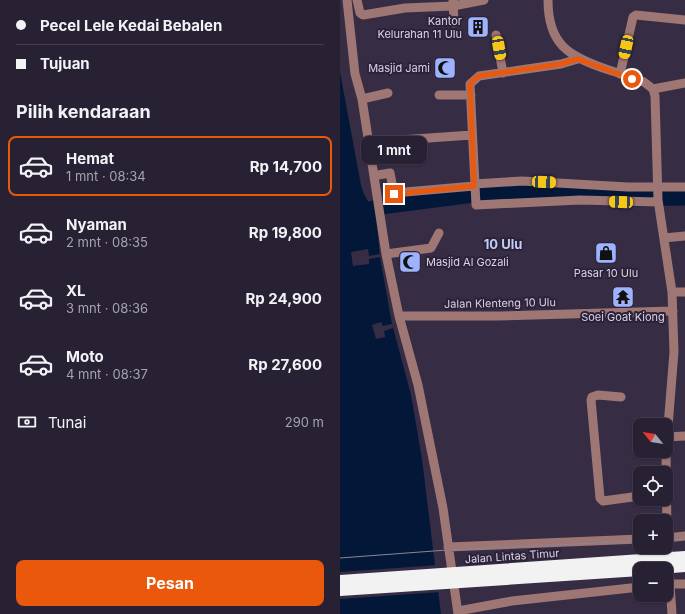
<!DOCTYPE html>
<html lang="id">
<meta charset="utf-8">
<style>
:root{--surface:#282133;--page:#30293b;--text:#f1f3f6;--muted:#a5a3ac;--line:#443e4e;--accent:#ea580c}
body{margin:0;font-family:Inter,sans-serif;background:var(--page);color:var(--text);height:100vh;display:flex;flex-direction:column;font-size:15px;white-space:nowrap}
*{box-sizing:border-box;margin:0}
p{font-size:13px;color:var(--muted)}
.icon{flex:none;width:22px;height:22px;fill:none;stroke:currentColor;stroke-width:2;stroke-linecap:round;stroke-linejoin:round}
.map{position:relative;flex:1;overflow:hidden}
.drawer{display:flex;flex-direction:column;background:var(--surface);width:340px}
.drawer>*{flex:none}
.banner{display:grid;align-content:center;height:88px;padding:0 16px;background:var(--surface)}
.needle{width:26px;rotate:300deg}
.fabs{position:absolute;left:293px;top:418px;display:grid;gap:8px}
.fabs a{display:grid;place-items:center;width:40px;height:40px;border-radius:8px;background:var(--surface);box-shadow:0 1px 3px #0004,0 0 0 1px var(--line);font-size:20px}
.end{position:absolute;width:18px;height:18px;margin:-9px;border:5px solid #ea580c;background:#fff;box-shadow:0 0 0 2px #fff}
.from{border-radius:50%}
.bubble{position:absolute;height:28px;border-radius:8px;background:var(--surface);box-shadow:0 1px 3px #0004,0 0 0 1px var(--line);font-size:13px;font-weight:700;line-height:28px;text-align:center}
.car{position:absolute;width:12px;height:24px;margin:-12px -6px;border-radius:5px;box-shadow:0 0 3px 1px #0007;background:linear-gradient(#f5c518 24%,#345 0 40%,#f5c518 0 76%,#345 0 86%,#f5c518 0)}
.banner b{display:flex;align-items:center;gap:14px;height:38px;font-size:15px}
.banner b+b{border-top:1px solid var(--line)}
.banner i{width:10px;height:10px;background:var(--text)}
ul{padding:0;list-style:none}
li{display:flex;align-items:center;gap:12px;height:60px;margin:0 8px 6px;padding:0 8px;border:2px solid transparent;border-radius:8px}
li div{flex:1}
li b{display:block;font-size:15px}
li em{font-style:normal;font-weight:700}
li.active{border-color:var(--accent)}
li>.icon{width:36px;height:36px;stroke-width:1.5}
h2{padding:0 16px;font-size:18px;line-height:48px}
.pay{display:flex;align-items:center;gap:10px;height:44px;padding:0 16px;font-size:15px}
.pay p{margin-inline-start:auto}
.cta{display:flex;gap:8px;margin-top:auto;padding:8px 16px}
.cta a{flex:1;height:46px;border-radius:8px;background:var(--accent);color:#fff;font-size:16px;font-weight:700;line-height:46px;text-align:center}
main{display:flex;flex:1;min-height:0}
.map>svg:first-child{display:block}
.water{fill:#031838}
.pier{fill:#362c44}
.lines{fill:none;stroke-linecap:round;stroke-linejoin:round}
.river{stroke:#031838;stroke-width:15}
.minor{stroke:#9e7673;stroke-width:9}
.tram{stroke:#8c8497;stroke-width:1}
.highway-bridge{stroke:#f2f2f2;stroke-width:12}
.route{stroke:#ea580c;stroke-width:5}
.labels{text-anchor:middle;dominant-baseline:central;stroke-width:4;stroke-linejoin:round;paint-order:stroke}
.poi-label{font-size:11px;fill:#d9d3e3;stroke:#2c223a;text-anchor:end}
.street-label{font-size:11px;fill:#d9d3e3;stroke:#2c223a}
.quarter-label{font-size:13px;font-weight:bold;fill:#c0cdf7;stroke:#2c223a}
</style>
<main>
<section class="drawer">
<div class="banner">
<b><i class="from"></i>Pecel Lele Kedai Bebalen</b>
<b><i></i>Tujuan</b>
</div>
<h2>Pilih kendaraan</h2>
<ul>
<li class="active"><svg class="icon" aria-label="car" viewBox="0 0 24 24"><path d="M5 17H2v-5l4-1 3-4h7l3 4 3 1v5h-3M9 17h6M6 11h13"/><circle cx="7" cy="17" r="2"/><circle cx="17" cy="17" r="2"/></svg><div><b>Hemat</b><p>1 mnt · 08:34</p></div><em>Rp 14,700</em></li>
<li><svg class="icon" aria-label="car" viewBox="0 0 24 24"><path d="M5 17H2v-5l4-1 3-4h7l3 4 3 1v5h-3M9 17h6M6 11h13"/><circle cx="7" cy="17" r="2"/><circle cx="17" cy="17" r="2"/></svg><div><b>Nyaman</b><p>2 mnt · 08:35</p></div><em>Rp 19,800</em></li>
<li><svg class="icon" aria-label="car" viewBox="0 0 24 24"><path d="M5 17H2v-5l4-1 3-4h7l3 4 3 1v5h-3M9 17h6M6 11h13"/><circle cx="7" cy="17" r="2"/><circle cx="17" cy="17" r="2"/></svg><div><b>XL</b><p>3 mnt · 08:36</p></div><em>Rp 24,900</em></li>
<li><svg class="icon" aria-label="car" viewBox="0 0 24 24"><path d="M5 17H2v-5l4-1 3-4h7l3 4 3 1v5h-3M9 17h6M6 11h13"/><circle cx="7" cy="17" r="2"/><circle cx="17" cy="17" r="2"/></svg><div><b>Moto</b><p>4 mnt · 08:37</p></div><em>Rp 27,600</em></li>
</ul>
<div class="pay"><svg class="icon" aria-label="cash" viewBox="0 0 24 24"><path d="M3 7h18v10H3z"/><circle cx="12" cy="12" r="2"/></svg>Tunai<p>290 m</p></div>
<div class="cta"><a>Pesan</a></div>
</section>
<div class="map">
<svg width="345" height="614" viewBox="0 0 345 614">
<rect width="100%" height="100%" fill="#362c44"/>
<path class="water" d="M0 72 21 185 24 194 36 215 40 257 52 324 71 395 82 459 101 614H0Z"/>
<path class="pier" d="M28 249 29 256 40 254V257L29 259V264L13 266 11 252Z
M41 322 43 326 52 324 53 328 44 331 45 337 36 339 32 325Z
M98 565 101 592 0 599V572Z"/>
<g class="lines">
<path class="river" d="M33 208 157 192 204 190 284 199 345 198"/>
<path class="minor" d="M7 0 15 74 22 99 46 254 59 316
M17 0 20 13 23 15 65 8 113 6 144 0
M113 0 114 23
M208 0C208 44 228 56 266 69 279 73 291 78 304 82L313 89 315 96 318 200 332 292 334 352 326 451
M156 35 163 73
M238 59 221 64 139 76 130 84 136 205 240 200 318 202
M280 74 293 17 296 15 345 20
M313 89 345 83
M99 95H131
M22 99 48 93
M31 142 132 135
M38 175 50 173 54 193 134 186
M134 184 182 181 288 187H345
M324 238 345 236
M46 254 91 248 99 233
M332 292H345
M281 397 258 395 252 397 251 400 260 498 263 501 300 496
M327 437 345 436
M326 451 327 537 332 614
M326 538 345 536
M108 547 300 539
M326 584H345
M118 611 172 601 300 587
M118 614 103 508 78 385 59 316H159L333 311"/>
<path class="tram" d="M326 540 345 539
M0 558 107 550 300 541"/>
<path class="highway-bridge" d="M308 569 345 566
M0 581 345 557
M0 590 300 570"/>
</g>
<g class="lines">
<path class="route" d="M54 194 134 186 130 84 133 80 139 76 221 64 238 59 292 79"/>
</g>
<defs>
<g id="building-square" transform="scale(1.15)"><rect x="-9" y="-9" width="18" height="18" rx="4" fill="#9eb3fd" stroke="#2c223a"/><path d="M-4-6H4V6H1V3H-1V6H-4ZM-2.5-4.3h1.7v1.8h-1.7ZM.8-4.3h1.7v1.8H.8ZM-2.5-1h1.7V.8h-1.7ZM.8-1h1.7V.8H.8Z" fill="#111"/></g>
<g id="mosque-square" transform="scale(1.15)"><rect x="-9" y="-9" width="18" height="18" rx="4" fill="#9eb3fd" stroke="#2c223a"/><path d="M3.5-4.9A6 6 0 1 0 3.5 4.9A5 5 0 1 1 3.5-4.9Z" fill="#111"/></g>
<g id="shop-square" transform="scale(1.15)"><rect x="-9" y="-9" width="18" height="18" rx="4" fill="#9eb3fd" stroke="#2c223a"/><path d="M-5-2.5h2.3a2.7 3.5 0 0 1 5.4 0H5L5.5 6h-11ZM-1.5-2.5h3a1.5 2.3 0 0 0-3 0Z" fill="#111"/></g>
<g id="temple-square" transform="scale(1.15)"><rect x="-9" y="-9" width="18" height="18" rx="4" fill="#9eb3fd" stroke="#2c223a"/><path d="M0-6L5-2H3V0L6.5 2.5H4V6H1.5V3h-3V6H-4V2.5H-6.5L-3 0V-2H-5Z" fill="#111"/></g>
</defs>
<g fill-rule="evenodd">
<use href="#building-square" x="138" y="27"/>
<use href="#mosque-square" x="105" y="68"/>
<use href="#shop-square" x="266" y="253"/>
<use href="#mosque-square" x="70" y="262"/>
<use href="#temple-square" x="283" y="297"/>
</g>
<g class="labels">
<g class="poi-label">
<text x="122" y="21">Kantor<tspan x="122" dy="13">Kelurahan 11 Ulu</tspan></text>
<text x="90" y="68">Masjid Jami</text>
<text x="86" y="262" text-anchor="start">Masjid Al Gozali</text>
<text x="266" y="273" text-anchor="middle">Pasar 10 Ulu</text>
<text x="283" y="317" text-anchor="middle">Soei Goat Kiong</text>
</g>
<g class="street-label">
<text transform="translate(160 303) rotate(-1)">Jalan Klenteng 10 Ulu</text>
<text transform="translate(172 556) rotate(-4)">Jalan Lintas Timur</text>
</g>
<g class="quarter-label">
<text x="163" y="244">10 Ulu</text>
</g>
</g>
</svg>
<div class="fabs">
<a><svg class="needle" viewBox="-14 -14 28 28"><path d="M0-13l5 13h-10z" fill="#e53935"/><path d="M0 13l5-13h-10z" fill="#a5a3ac"/></svg></a>
<a><svg class="icon" aria-label="locate" viewBox="0 0 24 24"><circle cx="12" cy="12" r="6"/><path d="M12 2v4M12 18v4M2 12h4M18 12h4"/></svg></a>
<a>+</a>
<a>−</a>
</div>
<i class="end from" style="left:292px;top:79px"></i>
<i class="end" style="left:54px;top:194px"></i>
<div class="bubble" style="left:21px;top:136px;width:66px">1 mnt</div>
<i class="car" style="left:286px;top:47px;rotate:192deg"></i>
<i class="car" style="left:159px;top:48px;rotate:170deg"></i>
<i class="car" style="left:204px;top:182px;rotate:92deg"></i>
<i class="car" style="left:281px;top:202px;rotate:272deg"></i>
</div>
</main>
